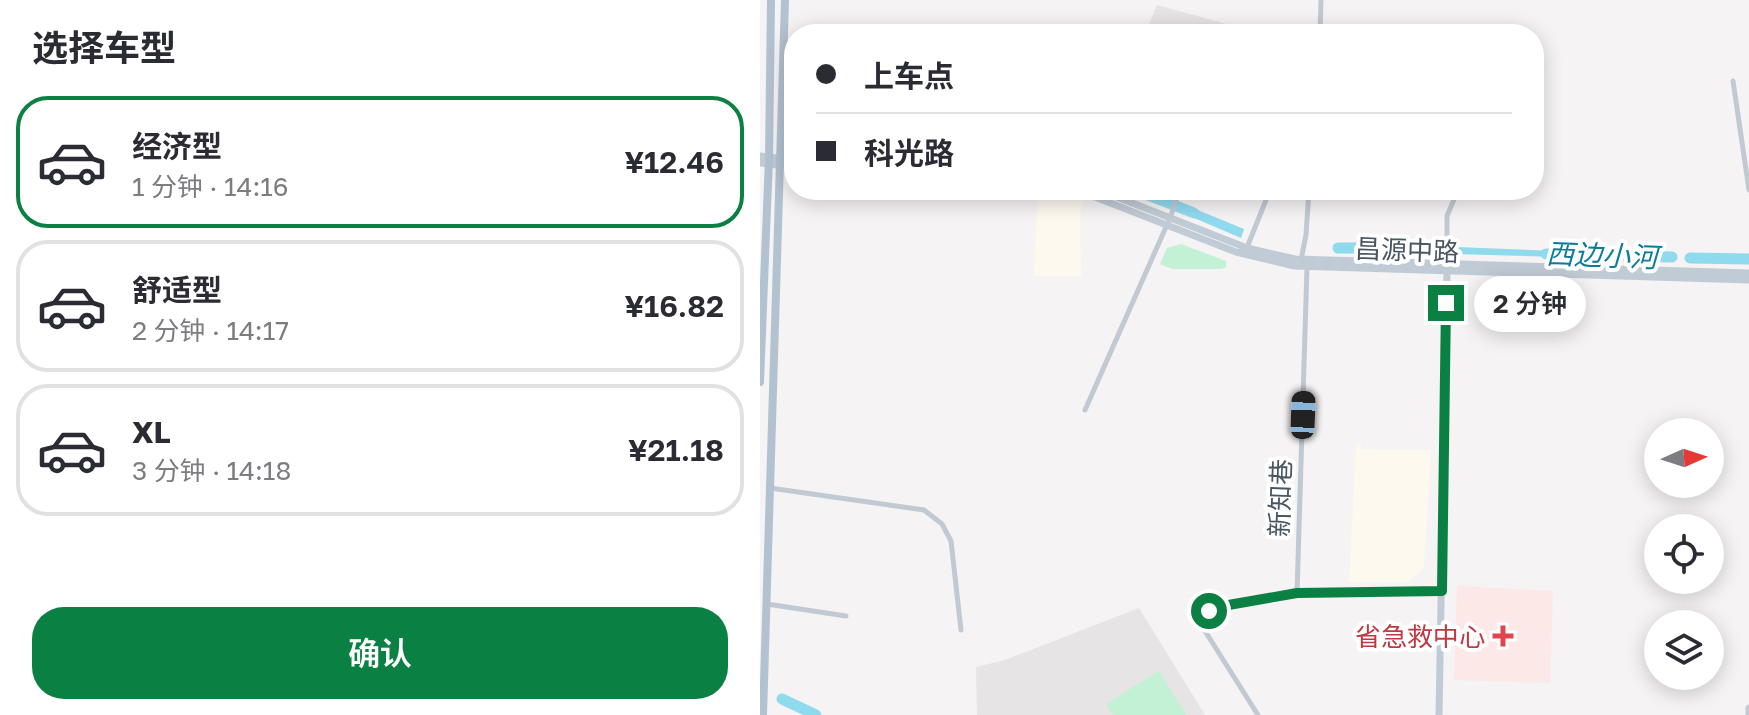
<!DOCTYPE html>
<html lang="zh">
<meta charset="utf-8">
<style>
:root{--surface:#fff;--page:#f2f2f3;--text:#2b2b33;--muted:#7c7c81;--line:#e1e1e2;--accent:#0b8043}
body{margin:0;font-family:"Golos Text","Noto Sans SC",sans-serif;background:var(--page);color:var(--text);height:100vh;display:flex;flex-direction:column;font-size:30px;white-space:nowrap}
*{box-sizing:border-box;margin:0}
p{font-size:26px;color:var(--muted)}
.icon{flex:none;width:44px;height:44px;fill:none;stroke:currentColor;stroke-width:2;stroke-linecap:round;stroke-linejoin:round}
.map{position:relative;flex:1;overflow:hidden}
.sheet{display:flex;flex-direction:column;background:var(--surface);width:760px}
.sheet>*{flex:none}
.hud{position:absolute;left:24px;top:24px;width:760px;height:176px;border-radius:32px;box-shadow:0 4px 20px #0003;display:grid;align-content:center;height:176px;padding:0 32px;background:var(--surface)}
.needle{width:52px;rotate:87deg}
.buttons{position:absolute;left:884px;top:418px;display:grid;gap:16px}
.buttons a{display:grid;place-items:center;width:80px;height:80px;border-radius:50%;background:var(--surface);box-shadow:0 4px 20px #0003;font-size:40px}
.end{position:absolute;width:36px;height:36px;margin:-18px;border:10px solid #0b8043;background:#fff;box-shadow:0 0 0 4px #fff}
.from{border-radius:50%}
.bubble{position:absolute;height:56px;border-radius:28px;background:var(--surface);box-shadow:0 4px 20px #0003;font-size:26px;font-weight:600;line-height:56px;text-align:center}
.car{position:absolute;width:24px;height:48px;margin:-24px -12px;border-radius:10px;box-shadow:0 0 6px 2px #0007;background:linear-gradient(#222 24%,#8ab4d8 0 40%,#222 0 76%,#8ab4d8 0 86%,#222 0)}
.hud b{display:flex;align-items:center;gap:28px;height:76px;font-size:30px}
.hud b+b{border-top:2px solid var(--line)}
.hud i{width:20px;height:20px;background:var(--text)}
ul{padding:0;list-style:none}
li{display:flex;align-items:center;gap:24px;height:132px;margin:0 16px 12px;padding:0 16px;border:4px solid var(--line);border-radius:32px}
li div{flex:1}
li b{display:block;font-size:30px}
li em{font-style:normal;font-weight:600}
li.current{border-color:var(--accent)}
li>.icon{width:72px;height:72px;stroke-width:1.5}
h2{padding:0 32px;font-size:36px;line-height:96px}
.action{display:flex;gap:16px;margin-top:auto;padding:16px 32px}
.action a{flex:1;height:92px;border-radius:32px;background:var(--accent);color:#fff;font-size:32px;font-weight:600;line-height:92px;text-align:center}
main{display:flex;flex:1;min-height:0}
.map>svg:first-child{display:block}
.commercial{fill:#fdf9ef}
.education{fill:#e6e4e5}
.medical{fill:#fce8e6}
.green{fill:#c3f1d5}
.water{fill:#90daee}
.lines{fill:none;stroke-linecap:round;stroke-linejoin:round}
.river{stroke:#90daee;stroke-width:11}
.street{stroke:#c1cad2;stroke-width:5}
.secondary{stroke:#c1cbd6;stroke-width:7}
.primary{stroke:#b3c2d1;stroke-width:8}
.route{stroke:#0b8043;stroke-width:10}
.health-dot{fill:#e0444e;stroke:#fff;stroke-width:3}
.labels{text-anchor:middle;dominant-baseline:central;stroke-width:8;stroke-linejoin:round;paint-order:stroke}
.street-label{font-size:26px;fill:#4a5661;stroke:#fff}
.health-label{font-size:26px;fill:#be3a42;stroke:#fff;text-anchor:end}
.water-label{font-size:28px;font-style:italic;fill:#0c7c9b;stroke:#fff}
</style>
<main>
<section class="sheet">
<h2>选择车型</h2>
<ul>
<li class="current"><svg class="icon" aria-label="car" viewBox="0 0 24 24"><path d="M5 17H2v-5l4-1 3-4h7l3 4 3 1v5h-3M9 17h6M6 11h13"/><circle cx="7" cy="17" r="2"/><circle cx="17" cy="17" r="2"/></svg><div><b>经济型</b><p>1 分钟 · 14:16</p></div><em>¥12.46</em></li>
<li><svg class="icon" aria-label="car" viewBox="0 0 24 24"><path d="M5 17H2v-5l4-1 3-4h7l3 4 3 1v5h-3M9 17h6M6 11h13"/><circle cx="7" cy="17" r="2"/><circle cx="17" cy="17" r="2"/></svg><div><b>舒适型</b><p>2 分钟 · 14:17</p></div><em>¥16.82</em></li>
<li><svg class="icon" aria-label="car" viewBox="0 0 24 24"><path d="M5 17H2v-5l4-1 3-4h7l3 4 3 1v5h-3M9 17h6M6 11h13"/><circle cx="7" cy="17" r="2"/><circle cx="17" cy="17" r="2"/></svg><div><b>XL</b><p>3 分钟 · 14:18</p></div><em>¥21.18</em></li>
</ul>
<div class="action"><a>确认</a></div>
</section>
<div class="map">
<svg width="989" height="715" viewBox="0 0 989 715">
<rect width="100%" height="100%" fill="#f5f3f3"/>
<path class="commercial" d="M278 190H296L324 198 320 213 321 276H274Z
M596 445H601V449L671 450 664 568 648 582H589Z"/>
<path class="education" d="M397 5 481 28V34H385Z
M379 608 445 715H217L216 667 245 660Z"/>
<path class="medical" d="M697 586 793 591 790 683 694 680Z"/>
<path class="green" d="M421 244 466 261V267L462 269H412L400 264 407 248Z
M399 671 426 715H353L346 704Z"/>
<path class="water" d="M423 204 484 229 481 238 420 212Z
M615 244 674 246V254L615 252Z
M696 247 797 251V257L696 254Z"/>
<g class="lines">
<path class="river" d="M375 190 434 213
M578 248H629
M786 254 912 257
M930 258 989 259
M22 699 56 715"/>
<path class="street" d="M560 34 561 0
M973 81 989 190
M486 250 510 190
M541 260 546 235 549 190
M598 261V243
M687 263V216L698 190
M325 410 410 218 420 190
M10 488 164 510 182 524 191 541 201 630
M537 593 547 267
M7 604 86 616
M498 715 445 631C444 619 446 613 457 607L537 593 681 591"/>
<path class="secondary" d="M0 156 34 160
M0 163 34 167
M317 190 476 252 534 266 989 280
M339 190 487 248 535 259 989 273
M679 715 687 270
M989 715V708"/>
<path class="primary" d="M0 382 9 158 11 0
M3 715 25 0"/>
</g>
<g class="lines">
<path class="route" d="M449 611 457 607 537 593 682 591 686 303"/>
</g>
<path class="health-dot" d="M739 624h8v8h8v8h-8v8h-8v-8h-8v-8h8z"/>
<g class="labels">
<g class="street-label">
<text transform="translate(647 250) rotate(2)">昌源中路</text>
<text transform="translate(520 498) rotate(-88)">新知巷</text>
</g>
<g class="health-label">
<text x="725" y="636">省急救中心</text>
</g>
<g class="water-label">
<text transform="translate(842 255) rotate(2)">西边小河</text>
</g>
</g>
</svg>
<div class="buttons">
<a><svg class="needle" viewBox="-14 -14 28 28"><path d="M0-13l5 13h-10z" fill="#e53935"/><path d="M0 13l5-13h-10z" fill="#7c7c81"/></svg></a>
<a><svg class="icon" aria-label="locate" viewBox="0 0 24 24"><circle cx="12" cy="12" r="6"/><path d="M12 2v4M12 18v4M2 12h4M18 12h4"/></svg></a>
<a><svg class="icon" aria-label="layers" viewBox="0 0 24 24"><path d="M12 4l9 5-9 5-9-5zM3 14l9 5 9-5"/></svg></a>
</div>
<i class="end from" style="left:449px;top:611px"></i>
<i class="end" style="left:686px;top:303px"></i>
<div class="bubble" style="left:714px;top:276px;width:112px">2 分钟</div>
<i class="car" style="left:543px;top:415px;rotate:2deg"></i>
<div class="hud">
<b><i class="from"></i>上车点</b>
<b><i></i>科光路</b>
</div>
</div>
</main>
